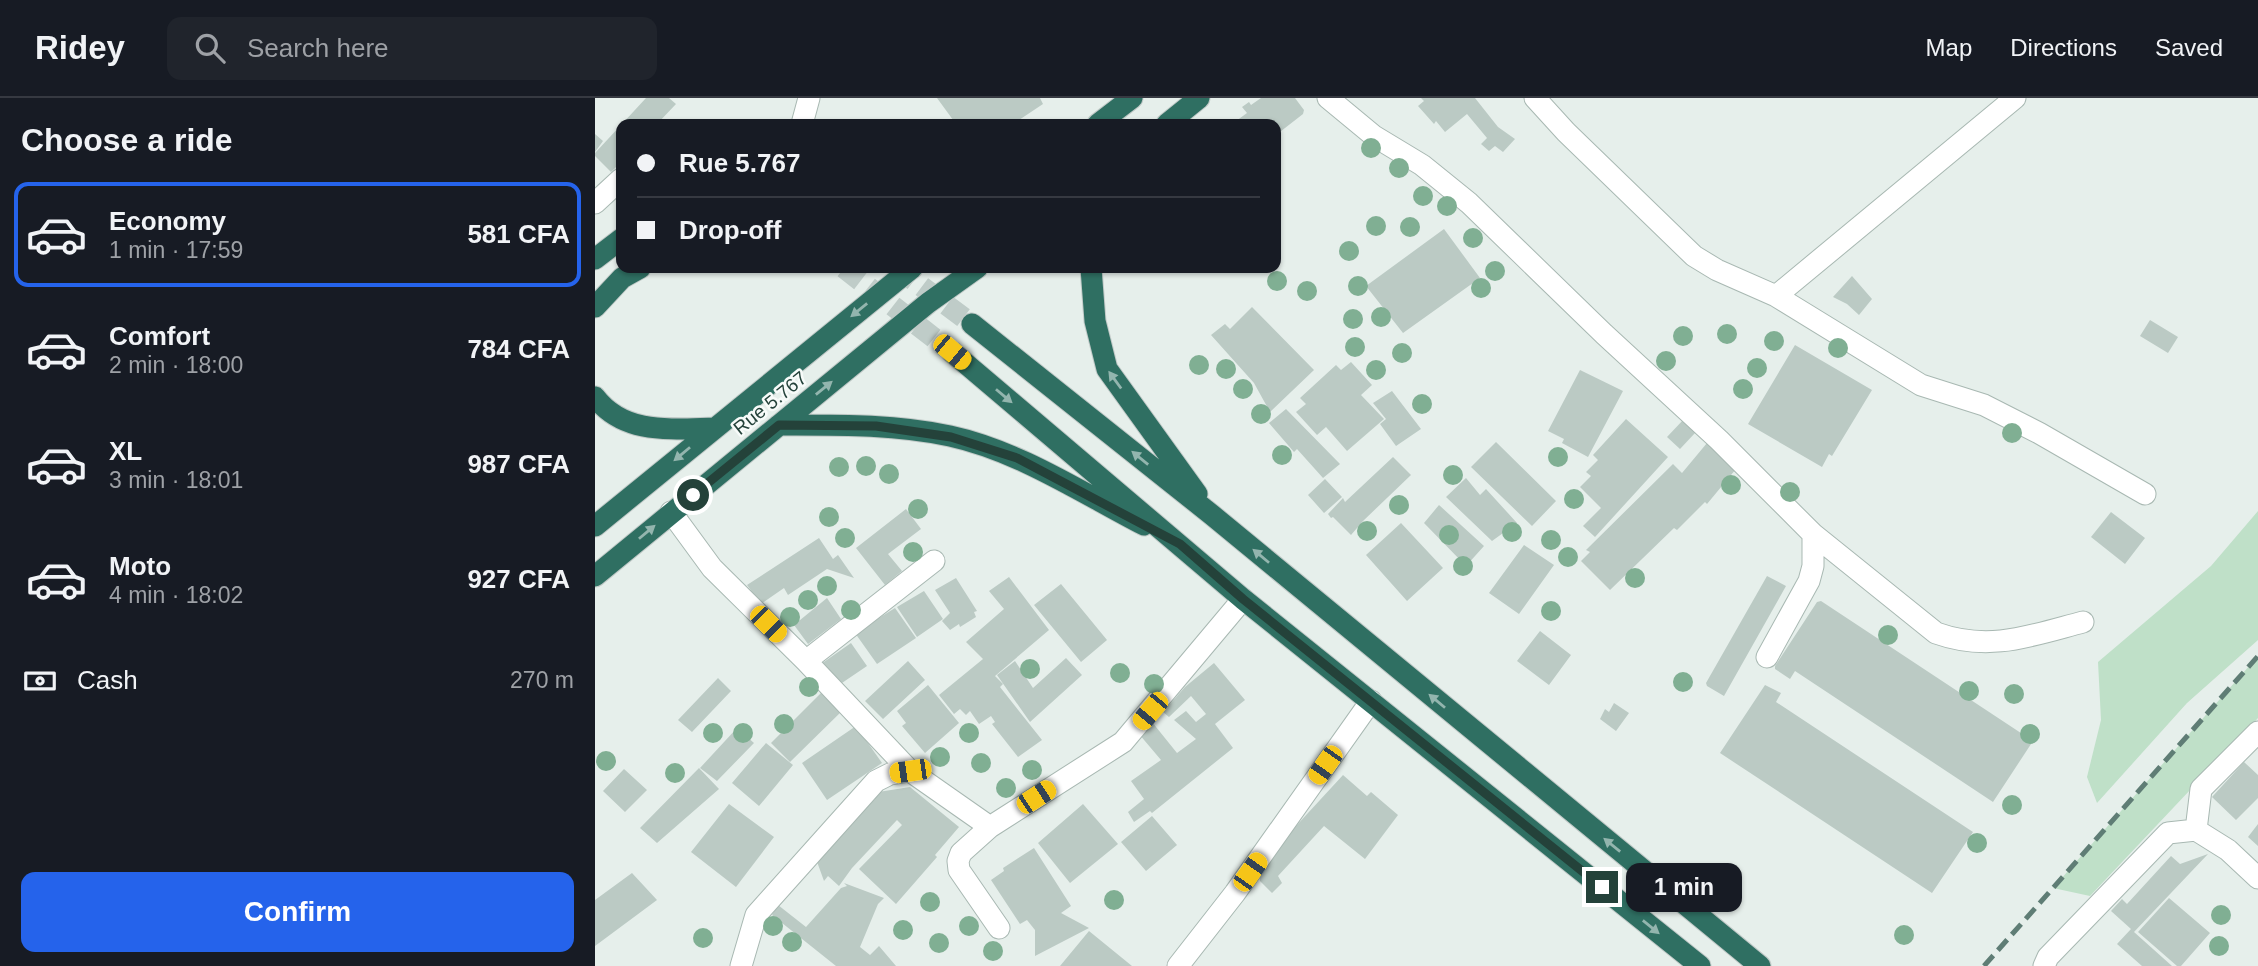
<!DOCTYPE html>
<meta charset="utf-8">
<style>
:root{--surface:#171b24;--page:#20242c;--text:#f1f3f6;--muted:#9ea1a6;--line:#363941;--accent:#2563eb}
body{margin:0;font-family:Helvetica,sans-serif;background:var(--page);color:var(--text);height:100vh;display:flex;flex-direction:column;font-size:26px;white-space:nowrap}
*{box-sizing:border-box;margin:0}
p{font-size:23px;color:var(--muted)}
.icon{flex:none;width:38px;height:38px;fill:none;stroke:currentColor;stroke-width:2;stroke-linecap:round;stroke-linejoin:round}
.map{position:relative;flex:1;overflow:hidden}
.sheet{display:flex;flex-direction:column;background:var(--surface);width:595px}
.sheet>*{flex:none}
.hud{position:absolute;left:21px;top:21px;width:665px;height:154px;border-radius:14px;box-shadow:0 2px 5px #0004;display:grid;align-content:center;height:154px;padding:0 21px;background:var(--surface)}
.end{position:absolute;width:32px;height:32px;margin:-16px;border:9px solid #24423a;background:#fff;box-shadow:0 0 0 4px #fff}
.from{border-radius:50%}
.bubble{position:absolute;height:49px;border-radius:14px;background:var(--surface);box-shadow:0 2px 5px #0004;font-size:23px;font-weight:700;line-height:49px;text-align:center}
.car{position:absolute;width:21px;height:42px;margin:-21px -10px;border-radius:9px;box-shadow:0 0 5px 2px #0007;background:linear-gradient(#f5c518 24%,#345 0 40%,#f5c518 0 76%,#345 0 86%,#f5c518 0)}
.hud b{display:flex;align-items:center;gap:24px;height:66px;font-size:26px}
.hud b+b{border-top:2px solid var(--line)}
.hud i{width:18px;height:18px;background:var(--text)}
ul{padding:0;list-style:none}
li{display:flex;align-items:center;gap:21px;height:105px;margin:0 14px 10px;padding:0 7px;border:4px solid transparent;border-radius:14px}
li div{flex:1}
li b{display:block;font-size:26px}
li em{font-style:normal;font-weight:700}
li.selected{border-color:var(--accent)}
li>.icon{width:63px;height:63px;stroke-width:1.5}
h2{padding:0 21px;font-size:32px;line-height:84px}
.pay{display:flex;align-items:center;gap:18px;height:77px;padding:0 21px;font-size:26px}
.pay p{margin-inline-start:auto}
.primary-button{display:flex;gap:14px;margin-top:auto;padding:14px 21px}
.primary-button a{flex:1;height:80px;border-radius:14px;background:var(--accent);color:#fff;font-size:28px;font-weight:700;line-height:80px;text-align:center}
header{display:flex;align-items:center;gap:42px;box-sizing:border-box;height:98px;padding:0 35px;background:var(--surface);border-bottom:2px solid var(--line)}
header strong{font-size:33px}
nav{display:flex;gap:38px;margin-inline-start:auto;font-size:24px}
.search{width:490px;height:63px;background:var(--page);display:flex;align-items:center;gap:18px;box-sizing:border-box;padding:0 24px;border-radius:14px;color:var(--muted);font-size:26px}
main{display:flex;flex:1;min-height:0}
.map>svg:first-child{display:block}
.green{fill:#bfe0c8}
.building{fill:#bbcac4}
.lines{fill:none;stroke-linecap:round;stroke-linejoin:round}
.highway-tunnel{stroke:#bfccc8;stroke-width:21;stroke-dasharray:21 10;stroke-linecap:butt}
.street-casing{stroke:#a8b8b2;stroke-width:23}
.highway-casing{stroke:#c2cac8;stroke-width:23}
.street{stroke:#fff;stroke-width:21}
.highway{stroke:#2f6f62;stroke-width:21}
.rail{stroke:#5f7d75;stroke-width:5;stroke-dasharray:14 7;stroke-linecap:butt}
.tree{fill:#80af93}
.oneway{fill:#93b5ae}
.route{stroke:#24423a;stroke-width:9}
.labels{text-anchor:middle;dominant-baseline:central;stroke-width:5;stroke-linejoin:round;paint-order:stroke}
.street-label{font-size:19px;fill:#24423a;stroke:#f7fbf9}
</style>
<header>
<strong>Ridey</strong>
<div class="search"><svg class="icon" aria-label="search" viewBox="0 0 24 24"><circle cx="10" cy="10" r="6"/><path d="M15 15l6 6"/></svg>Search here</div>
<nav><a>Map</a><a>Directions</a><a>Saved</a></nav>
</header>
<main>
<section class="sheet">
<h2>Choose a ride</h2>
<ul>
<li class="selected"><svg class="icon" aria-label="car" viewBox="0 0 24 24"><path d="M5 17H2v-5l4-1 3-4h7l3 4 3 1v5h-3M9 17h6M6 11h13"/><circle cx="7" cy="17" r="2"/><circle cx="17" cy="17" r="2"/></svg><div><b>Economy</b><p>1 min · 17:59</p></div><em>581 CFA</em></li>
<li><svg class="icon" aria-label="car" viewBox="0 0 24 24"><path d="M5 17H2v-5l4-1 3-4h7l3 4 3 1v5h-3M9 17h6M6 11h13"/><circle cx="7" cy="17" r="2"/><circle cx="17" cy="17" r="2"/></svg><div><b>Comfort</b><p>2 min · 18:00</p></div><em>784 CFA</em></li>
<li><svg class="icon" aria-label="car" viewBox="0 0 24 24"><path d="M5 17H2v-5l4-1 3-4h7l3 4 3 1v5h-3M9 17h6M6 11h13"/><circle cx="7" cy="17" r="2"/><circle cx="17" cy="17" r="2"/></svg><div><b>XL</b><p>3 min · 18:01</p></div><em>987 CFA</em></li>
<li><svg class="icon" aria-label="car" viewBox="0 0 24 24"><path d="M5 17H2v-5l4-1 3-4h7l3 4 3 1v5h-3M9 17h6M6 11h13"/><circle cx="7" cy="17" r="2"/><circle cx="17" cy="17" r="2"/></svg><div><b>Moto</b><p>4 min · 18:02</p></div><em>927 CFA</em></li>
</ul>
<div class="pay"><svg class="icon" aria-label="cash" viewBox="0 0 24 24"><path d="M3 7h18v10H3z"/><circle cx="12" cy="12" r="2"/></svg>Cash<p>270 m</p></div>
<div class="primary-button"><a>Confirm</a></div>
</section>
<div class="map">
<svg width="1663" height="868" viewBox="0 0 1663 868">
<rect width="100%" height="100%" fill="#e6efeb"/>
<path class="green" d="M1663 413V542L1592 605 1502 705 1492 679 1506 622 1503 564 1616 468Z
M1663 558V620L1495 798 1458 790Z"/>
<path class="building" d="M51 0H74L81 6 62 26H27Z
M342 0H445L448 6 418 26H361Z
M666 0H700L709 12 708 16 681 37V26H637L652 15 647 9 654 4 656 7Z
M826 0H880L903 29 920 41 908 54 900 48 894 53 886 46 892 40 872 16 850 34 841 23 839 26 823 8 829 3Z
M26 27V64L16 74 0 58V55Z
M0 36 8 43 0 54Z
M849 131 885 180 808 235 771 188Z
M1257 178 1277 201 1264 217 1252 206 1238 199Z
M657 209 719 272 675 314 659 285 616 237 630 226 635 231Z
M1555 222 1583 239 1573 255 1545 238Z
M1200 247 1277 292 1237 358 1234 356 1227 369 1153 326Z
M756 264 777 287 766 297 789 321 752 353 731 329 722 337 701 314 711 306 705 300 741 267 746 272Z
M985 272 1028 293 993 359 967 345 969 341 953 333Z
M797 293 826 331 801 348 785 326 791 321 778 305Z
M691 311 745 366 728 380 702 351 699 354 674 325Z
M1031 321 1073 359 1000 439 988 428 1006 410 985 389 996 378 991 374 1003 362 998 357Z
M1089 321 1100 335 1085 351 1072 339Z
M901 344 961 403 937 428 876 369Z
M1112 345 1141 371 1112 406 1110 404 1082 432 1079 430 1015 492 986 463 995 454 991 452 1078 366 1087 375Z
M798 359 816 377 768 423 756 437 738 419 736 420 733 416 748 400 750 404Z
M871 380 885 397 891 391 922 425 897 443 851 399Z
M730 381 747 399 729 415 713 397Z
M844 407 889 448 871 468 829 425Z
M311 411 326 431 293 456 307 473 290 487 261 450Z
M1516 414 1550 440 1530 466 1496 439Z
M806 425 848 470 812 503 771 457Z
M224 440 238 461 243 457 259 480 232 471 193 497 189 490 166 506 152 487Z
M929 447 959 467 924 516 894 495Z
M1172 478 1191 488 1129 598 1112 588 1111 585Z
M414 479 454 532 400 578 408 586 405 589 447 642 423 659 397 626 400 624 396 618 384 626 375 613 371 617 365 611 359 616 344 597 388 561 371 544 409 511 394 493Z
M361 480 382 513 379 514 381 519 365 529 364 526 355 532 347 523 355 515 340 492Z
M466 486 512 542 486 564 439 507Z
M329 493 348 521 322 539 302 509Z
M232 500 246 521 213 546 199 527Z
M1226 503 1438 643 1398 704 1200 573 1195 581 1180 571V568L1222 504Z
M300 510 321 540 282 566 260 535Z
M945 533 976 557 954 587 922 563Z
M256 545 272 568 241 589 226 566Z
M471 560 487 577 435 624 402 577 420 563 438 590Z
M313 563 330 582 288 621 270 603Z
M619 565 650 602 620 626 638 650 557 715 555 713 539 724 533 714 549 701 536 683 566 662 544 636 557 624 582 655 601 641 579 622 591 613 601 624 611 616 596 598 574 619 568 614 590 589Z
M123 580 136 593 97 634 83 622Z
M333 587 364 625 330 655 307 628 311 625 302 613Z
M1170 587 1186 595 1181 604 1378 734 1337 795 1125 655Z
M230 591 249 611 195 664 176 645Z
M1019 605 1034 615 1021 633 1005 621 1010 611 1014 614Z
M261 628 287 665 232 702 207 665Z
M142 630 159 645 122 683 105 670Z
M171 645 198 667 164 708 137 685Z
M1649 664 1663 677V700L1641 722 1617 699Z
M104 670 124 691 62 745 45 730Z
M29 671 52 692 30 714 8 693Z
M748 677 772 698 776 694 803 717 770 761 729 728 683 778 687 785 677 795 665 783 664 773 667 765Z
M315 689 364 729 340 757 342 759 301 806 264 771 307 727 302 722 257 770 244 788 233 778 229 783 221 761 280 701 276 697 277 695Z
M134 706 179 739 141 789 96 754Z
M488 706 523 746 475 785 443 745Z
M557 718 582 747 551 773 526 744Z
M1663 726V748L1653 739Z
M439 750 476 808 466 815 494 830 440 858V832L432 822 425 826 396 782 409 773 408 770Z
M1613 756 1539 834 1577 868H1547L1522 846 1536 831 1516 813 1527 801 1532 806 1576 758 1585 766Z
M37 775 62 802 0 848V802Z
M249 785 289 800 283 806 265 849 275 857 284 848 301 868H241L177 817 183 807 211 829 246 790 252 788Z
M1574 800 1615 835 1586 868H1582L1543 834Z
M494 833 537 868H465Z"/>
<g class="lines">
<path class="highway-tunnel" d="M249 170 357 254
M302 170 377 226"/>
<g class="street-casing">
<path id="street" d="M733 0 779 38 827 67 874 105 1009 236 1124 342 1218 436V468L1214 483 1172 559
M940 0 971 34 1099 158 1122 172 1181 198 1326 287 1389 307 1444 335 1550 396
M207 26 214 0
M0 105 26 81
M1181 198 1420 0
M76 414 117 470 211 563 315 673 395 729
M1218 436 1341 535C1394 554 1435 538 1488 524
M211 563 339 463
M1601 732 1633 752 1663 780
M404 830 364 772 363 763 366 755 395 729 528 644 648 501
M146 868 161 817 281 683 295 676 315 673
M583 868 640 795 776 603
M1449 868 1453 859 1573 735 1601 732 1606 691 1663 634"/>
</g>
<g class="highway-casing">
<path id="highway" d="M503 26 537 0
M572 26 604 0
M0 161 26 141
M496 170 500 223 512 271 602 396
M0 209 27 180 45 170
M377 226 617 417 1165 868
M357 254 648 501 1105 868
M0 299C29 337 76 331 119 330
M184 327C241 327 299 326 355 338 424 353 487 395 549 427
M0 428 317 170
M0 478 333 205 382 170"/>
</g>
<use href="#street" class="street"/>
<use href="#highway" class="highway"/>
<path class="rail" d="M1389 868 1663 558"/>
</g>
<g class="tree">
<circle cx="776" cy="50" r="10"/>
<circle cx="804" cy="70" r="10"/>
<circle cx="828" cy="98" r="10"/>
<circle cx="852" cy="108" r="10"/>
<circle cx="781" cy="128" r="10"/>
<circle cx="815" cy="129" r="10"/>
<circle cx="878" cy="140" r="10"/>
<circle cx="754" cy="153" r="10"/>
<circle cx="900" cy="173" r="10"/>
<circle cx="682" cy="183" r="10"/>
<circle cx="763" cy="188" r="10"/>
<circle cx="886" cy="190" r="10"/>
<circle cx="712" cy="193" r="10"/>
<circle cx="786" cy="219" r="10"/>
<circle cx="758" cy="221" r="10"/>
<circle cx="1132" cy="236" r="10"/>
<circle cx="1088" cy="238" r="10"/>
<circle cx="1179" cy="243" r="10"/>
<circle cx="760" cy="249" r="10"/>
<circle cx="1243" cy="250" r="10"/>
<circle cx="807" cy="255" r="10"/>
<circle cx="1071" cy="263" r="10"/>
<circle cx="604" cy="267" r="10"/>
<circle cx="1162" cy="270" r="10"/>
<circle cx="631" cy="271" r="10"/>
<circle cx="781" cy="272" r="10"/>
<circle cx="648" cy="291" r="10"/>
<circle cx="1148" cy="291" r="10"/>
<circle cx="827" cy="306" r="10"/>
<circle cx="666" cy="316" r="10"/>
<circle cx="1417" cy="335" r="10"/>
<circle cx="687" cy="357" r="10"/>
<circle cx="963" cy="359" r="10"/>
<circle cx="271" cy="368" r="10"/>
<circle cx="244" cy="369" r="10"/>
<circle cx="294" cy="376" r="10"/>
<circle cx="858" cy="377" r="10"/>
<circle cx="1136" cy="387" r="10"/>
<circle cx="1195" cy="394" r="10"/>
<circle cx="979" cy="401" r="10"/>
<circle cx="804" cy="407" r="10"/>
<circle cx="323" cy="411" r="10"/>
<circle cx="234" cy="419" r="10"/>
<circle cx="772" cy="433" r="10"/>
<circle cx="917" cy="434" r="10"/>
<circle cx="854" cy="437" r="10"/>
<circle cx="250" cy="440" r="10"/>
<circle cx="956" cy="442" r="10"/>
<circle cx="318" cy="454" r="10"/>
<circle cx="973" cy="459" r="10"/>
<circle cx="868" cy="468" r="10"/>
<circle cx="1040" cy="480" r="10"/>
<circle cx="232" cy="488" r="10"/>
<circle cx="213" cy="502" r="10"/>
<circle cx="256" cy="512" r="10"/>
<circle cx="956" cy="513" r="10"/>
<circle cx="195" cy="519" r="10"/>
<circle cx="1293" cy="537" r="10"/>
<circle cx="435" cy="571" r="10"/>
<circle cx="525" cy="575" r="10"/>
<circle cx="1088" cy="584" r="10"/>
<circle cx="559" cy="586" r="10"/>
<circle cx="214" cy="589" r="10"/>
<circle cx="1374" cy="593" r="10"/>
<circle cx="1419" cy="596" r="10"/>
<circle cx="189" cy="626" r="10"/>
<circle cx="118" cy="635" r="10"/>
<circle cx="148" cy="635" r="10"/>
<circle cx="374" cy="635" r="10"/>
<circle cx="1435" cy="636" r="10"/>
<circle cx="345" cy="659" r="10"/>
<circle cx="11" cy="663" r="10"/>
<circle cx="386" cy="665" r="10"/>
<circle cx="437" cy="672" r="10"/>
<circle cx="80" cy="675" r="10"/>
<circle cx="411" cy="690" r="10"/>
<circle cx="1417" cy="707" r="10"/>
<circle cx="1382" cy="745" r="10"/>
<circle cx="519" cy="802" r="10"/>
<circle cx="335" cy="804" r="10"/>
<circle cx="1626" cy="817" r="10"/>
<circle cx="178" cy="828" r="10"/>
<circle cx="374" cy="828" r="10"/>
<circle cx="308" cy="832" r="10"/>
<circle cx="1309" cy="837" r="10"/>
<circle cx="108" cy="840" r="10"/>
<circle cx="197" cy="844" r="10"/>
<circle cx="344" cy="845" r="10"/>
<circle cx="1624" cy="848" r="10"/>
<circle cx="398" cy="853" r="10"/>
</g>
<defs><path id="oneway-solid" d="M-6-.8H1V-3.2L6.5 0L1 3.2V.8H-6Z" transform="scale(1.75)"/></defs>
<g class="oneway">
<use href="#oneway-solid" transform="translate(264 212) rotate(141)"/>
<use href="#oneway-solid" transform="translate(520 282) rotate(-126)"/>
<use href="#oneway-solid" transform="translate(229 290) rotate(-39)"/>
<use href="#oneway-solid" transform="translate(409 298) rotate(40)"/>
<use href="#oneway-solid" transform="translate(87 356) rotate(140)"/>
<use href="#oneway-solid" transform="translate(545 360) rotate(-141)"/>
<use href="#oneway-solid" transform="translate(52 434) rotate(-40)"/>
<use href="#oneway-solid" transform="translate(666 458) rotate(-140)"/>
<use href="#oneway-solid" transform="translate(842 603) rotate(-140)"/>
<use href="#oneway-solid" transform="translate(1017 747) rotate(-141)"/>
<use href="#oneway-solid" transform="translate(1056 829) rotate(39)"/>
</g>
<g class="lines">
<path class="route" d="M98 397 184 327 281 328 356 339 422 360 585 446 648 501 1007 789"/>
</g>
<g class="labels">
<g class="street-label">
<text transform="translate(175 305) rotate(-39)">Rue 5.767</text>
</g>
</g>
</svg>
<i class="end from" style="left:98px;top:397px"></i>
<i class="end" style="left:1007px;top:789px"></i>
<div class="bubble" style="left:1031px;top:765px;width:116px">1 min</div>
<i class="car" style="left:357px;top:254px;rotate:130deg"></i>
<i class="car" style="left:173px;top:526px;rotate:135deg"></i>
<i class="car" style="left:555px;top:613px;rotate:220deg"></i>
<i class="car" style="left:730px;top:667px;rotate:215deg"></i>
<i class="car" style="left:315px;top:673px;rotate:262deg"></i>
<i class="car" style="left:441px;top:699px;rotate:57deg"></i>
<i class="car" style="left:655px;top:774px;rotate:35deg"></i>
<div class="hud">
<b><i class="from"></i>Rue 5.767</b>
<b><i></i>Drop-off</b>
</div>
</div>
</main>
